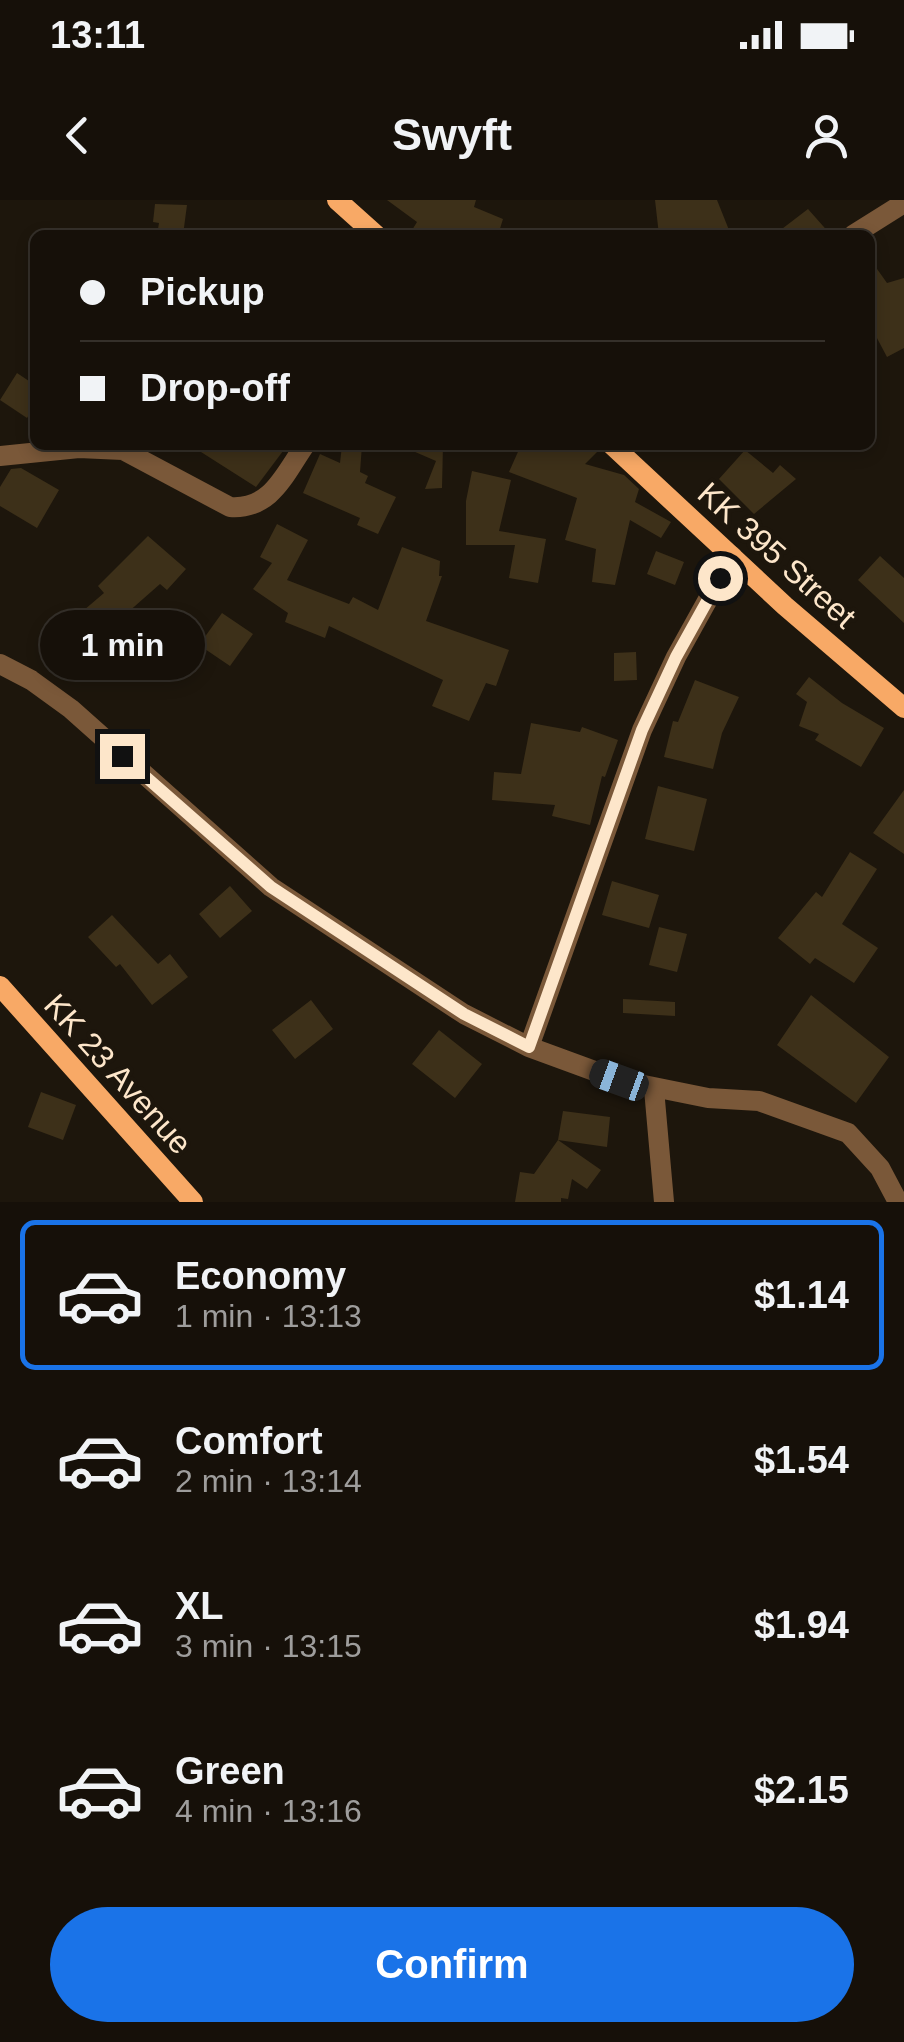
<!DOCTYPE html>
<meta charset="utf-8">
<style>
:root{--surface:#161009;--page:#231e17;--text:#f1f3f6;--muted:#9e9d9c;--line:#35302a;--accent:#1a73e8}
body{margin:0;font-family:Arial,sans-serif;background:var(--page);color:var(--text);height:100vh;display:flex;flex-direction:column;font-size:38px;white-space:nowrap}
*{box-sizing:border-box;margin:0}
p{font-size:32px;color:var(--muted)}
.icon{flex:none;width:55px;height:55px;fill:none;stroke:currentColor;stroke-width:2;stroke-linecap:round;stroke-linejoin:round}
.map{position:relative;height:1002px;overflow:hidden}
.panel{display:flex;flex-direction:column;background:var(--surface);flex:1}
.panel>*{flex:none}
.top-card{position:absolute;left:30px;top:30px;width:845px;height:220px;border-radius:15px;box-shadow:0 5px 15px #0003,0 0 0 2px var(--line);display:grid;align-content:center;height:220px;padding:0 50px;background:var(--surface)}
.end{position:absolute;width:45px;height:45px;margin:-22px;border:12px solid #fde6ca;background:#111;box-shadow:0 0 0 5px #111}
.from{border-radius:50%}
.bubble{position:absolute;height:70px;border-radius:35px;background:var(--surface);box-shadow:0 5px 15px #0003,0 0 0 2px var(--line);font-size:32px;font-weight:800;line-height:70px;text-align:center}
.car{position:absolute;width:30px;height:60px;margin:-30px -15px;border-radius:12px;box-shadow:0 0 8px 2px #0007;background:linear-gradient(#222 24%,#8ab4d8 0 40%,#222 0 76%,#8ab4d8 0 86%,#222 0)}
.top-card b{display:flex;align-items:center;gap:35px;height:95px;font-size:38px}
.top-card b+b{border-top:2px solid var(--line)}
.top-card i{width:25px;height:25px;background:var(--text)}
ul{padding:18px 0 0;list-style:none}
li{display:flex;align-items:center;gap:30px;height:150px;margin:0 20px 15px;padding:0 30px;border:5px solid transparent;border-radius:15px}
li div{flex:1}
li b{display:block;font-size:38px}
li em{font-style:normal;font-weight:800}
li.selected{border-color:var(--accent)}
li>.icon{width:90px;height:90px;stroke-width:1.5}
.primary-button{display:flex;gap:20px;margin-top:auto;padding:20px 50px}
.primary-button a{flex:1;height:115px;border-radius:60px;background:var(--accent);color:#fff;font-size:40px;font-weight:800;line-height:115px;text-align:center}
.status{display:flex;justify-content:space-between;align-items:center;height:70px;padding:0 50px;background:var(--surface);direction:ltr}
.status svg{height:28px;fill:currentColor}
header{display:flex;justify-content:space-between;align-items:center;height:130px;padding:0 50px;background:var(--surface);font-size:45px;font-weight:800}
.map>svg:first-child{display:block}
.building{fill:#3d3019}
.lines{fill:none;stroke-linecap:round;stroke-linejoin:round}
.street{stroke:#7a5839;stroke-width:20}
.secondary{stroke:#f8a966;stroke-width:20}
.route{stroke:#fde6ca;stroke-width:12}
.labels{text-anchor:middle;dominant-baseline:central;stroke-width:8;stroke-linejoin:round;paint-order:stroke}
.street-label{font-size:32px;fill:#fde6ca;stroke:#1d160c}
</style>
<div class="status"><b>13:11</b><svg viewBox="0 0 49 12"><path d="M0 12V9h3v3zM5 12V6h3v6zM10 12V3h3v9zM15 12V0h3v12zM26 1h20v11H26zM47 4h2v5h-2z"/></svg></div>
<header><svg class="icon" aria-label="back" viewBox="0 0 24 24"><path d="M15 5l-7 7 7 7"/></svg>Swyft<svg class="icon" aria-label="person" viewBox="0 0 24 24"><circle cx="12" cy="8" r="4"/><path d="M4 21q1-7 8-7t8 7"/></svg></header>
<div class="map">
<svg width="904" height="1002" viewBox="0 0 904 1002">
<rect width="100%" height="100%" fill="#1d160c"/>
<path class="building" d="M387 0H476L474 7 503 19 498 35H409L417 22Z
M655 0H717L731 35H659Z
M155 4 187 5 183 35H157L159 23 153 22Z
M808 9 831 35H774Z
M870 59 887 83 904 78V148L887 157 870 125Z
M17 173 35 185V206L27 218 0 200Z
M190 245H273L283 251 256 287Z
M342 245H362L360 272 368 276 365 283 396 297 378 334 357 325 360 318 303 293 320 254 340 263Z
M399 245H443L442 288 425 289 436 261Z
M521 245H599V250L585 264 624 275 639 289 635 302 671 322 661 338 630 320 615 385 592 382 596 349 565 340 577 298 509 272Z
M745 250 773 273 780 265 796 279 754 314 719 279Z
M21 268 59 290 37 328 0 306V287L11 269Z
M472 271 511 280 499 331 546 339 538 383 509 378 515 345H466V301Z
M277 324 308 340 287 380 349 404 353 397 378 410 402 347 440 361 439 376H442L426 421 509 450 496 486 486 483 469 521 432 506 443 480 329 426 325 438 285 422 288 413 253 389 272 363 260 357Z
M148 336 186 369 167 390 160 384 110 428 120 440 100 457 70 422 104 393 98 386Z
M656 351 684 362 675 385 647 374Z
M880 356 904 378V423L858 380Z
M222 413 253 434 230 466 199 445Z
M636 452 637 480 614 481V453Z
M809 477 842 503 884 528 861 567 815 540 819 534 799 526 807 502 796 494Z
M695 480 739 497 722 533 713 569 664 557 673 521 678 522Z
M531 523 580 532 582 527 618 540 605 577 602 576 590 625 552 616 555 605 492 600 494 572 521 574Z
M658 586 707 599 694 651 645 639Z
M904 590V654L873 633Z
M850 652 877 669 842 724 878 748 854 783 815 758 810 764 778 738 816 692 822 697Z
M612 681 659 695 649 728 602 715Z
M230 686 252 711 220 738 199 714Z
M112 715 158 764 170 754 188 777 152 805 120 764 116 767 88 737Z
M659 727 687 734 677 772 649 765Z
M811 795 889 857 856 903 777 845Z
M623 799 675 802V816L623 813Z
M311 800 333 829 295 859 272 830Z
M439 830 482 864 455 898 412 864Z
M41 892 76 905 63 940 28 927Z
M563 911 610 917 607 947 558 940Z
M558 940 601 970 587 989 572 979 568 999 561 998V1002H515L520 972 534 974Z"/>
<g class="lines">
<path class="street" d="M853 35 904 3
M0 256 79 248 123 250 230 307C271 310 284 275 305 245
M0 464 31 480 71 509 271 687 464 814 529 847 619 880 708 898 759 901 848 933 880 968 898 1002
M529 847 642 530 676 457 732 356
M654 889 664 1002"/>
<path class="secondary" d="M337 0 376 35
M612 245 785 406 904 508
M0 786 193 1002"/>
</g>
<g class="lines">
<path class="route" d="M122 556 271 687 464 814 529 847 642 530 676 457 720 378"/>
</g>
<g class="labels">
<g class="street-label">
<text transform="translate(777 355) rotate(42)">KK 395 Street</text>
<text transform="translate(118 874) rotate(48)">KK 23 Avenue</text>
</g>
</g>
</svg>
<i class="end from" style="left:720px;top:378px"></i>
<i class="end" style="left:122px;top:556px"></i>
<div class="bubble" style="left:40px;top:410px;width:165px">1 min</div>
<i class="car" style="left:619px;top:880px;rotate:290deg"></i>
<div class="top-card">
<b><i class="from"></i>Pickup</b>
<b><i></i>Drop-off</b>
</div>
</div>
<section class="panel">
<ul>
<li class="selected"><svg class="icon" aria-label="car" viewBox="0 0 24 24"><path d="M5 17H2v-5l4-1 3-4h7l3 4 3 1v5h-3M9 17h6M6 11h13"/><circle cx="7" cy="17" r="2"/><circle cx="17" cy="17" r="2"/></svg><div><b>Economy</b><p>1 min · 13:13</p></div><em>$1.14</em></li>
<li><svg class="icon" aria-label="car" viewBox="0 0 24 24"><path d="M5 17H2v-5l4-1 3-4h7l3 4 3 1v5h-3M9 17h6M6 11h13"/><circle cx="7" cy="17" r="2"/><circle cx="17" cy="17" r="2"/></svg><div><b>Comfort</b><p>2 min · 13:14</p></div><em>$1.54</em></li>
<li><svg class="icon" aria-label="car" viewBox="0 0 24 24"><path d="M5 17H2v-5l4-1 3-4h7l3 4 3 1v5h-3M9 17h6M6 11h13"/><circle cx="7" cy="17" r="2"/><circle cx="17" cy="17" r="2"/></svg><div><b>XL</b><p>3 min · 13:15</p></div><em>$1.94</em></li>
<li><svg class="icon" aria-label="car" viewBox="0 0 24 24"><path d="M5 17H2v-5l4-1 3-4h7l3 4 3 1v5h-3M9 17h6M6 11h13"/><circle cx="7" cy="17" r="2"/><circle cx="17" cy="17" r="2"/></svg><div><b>Green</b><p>4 min · 13:16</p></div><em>$2.15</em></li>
</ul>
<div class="primary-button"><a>Confirm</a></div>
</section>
